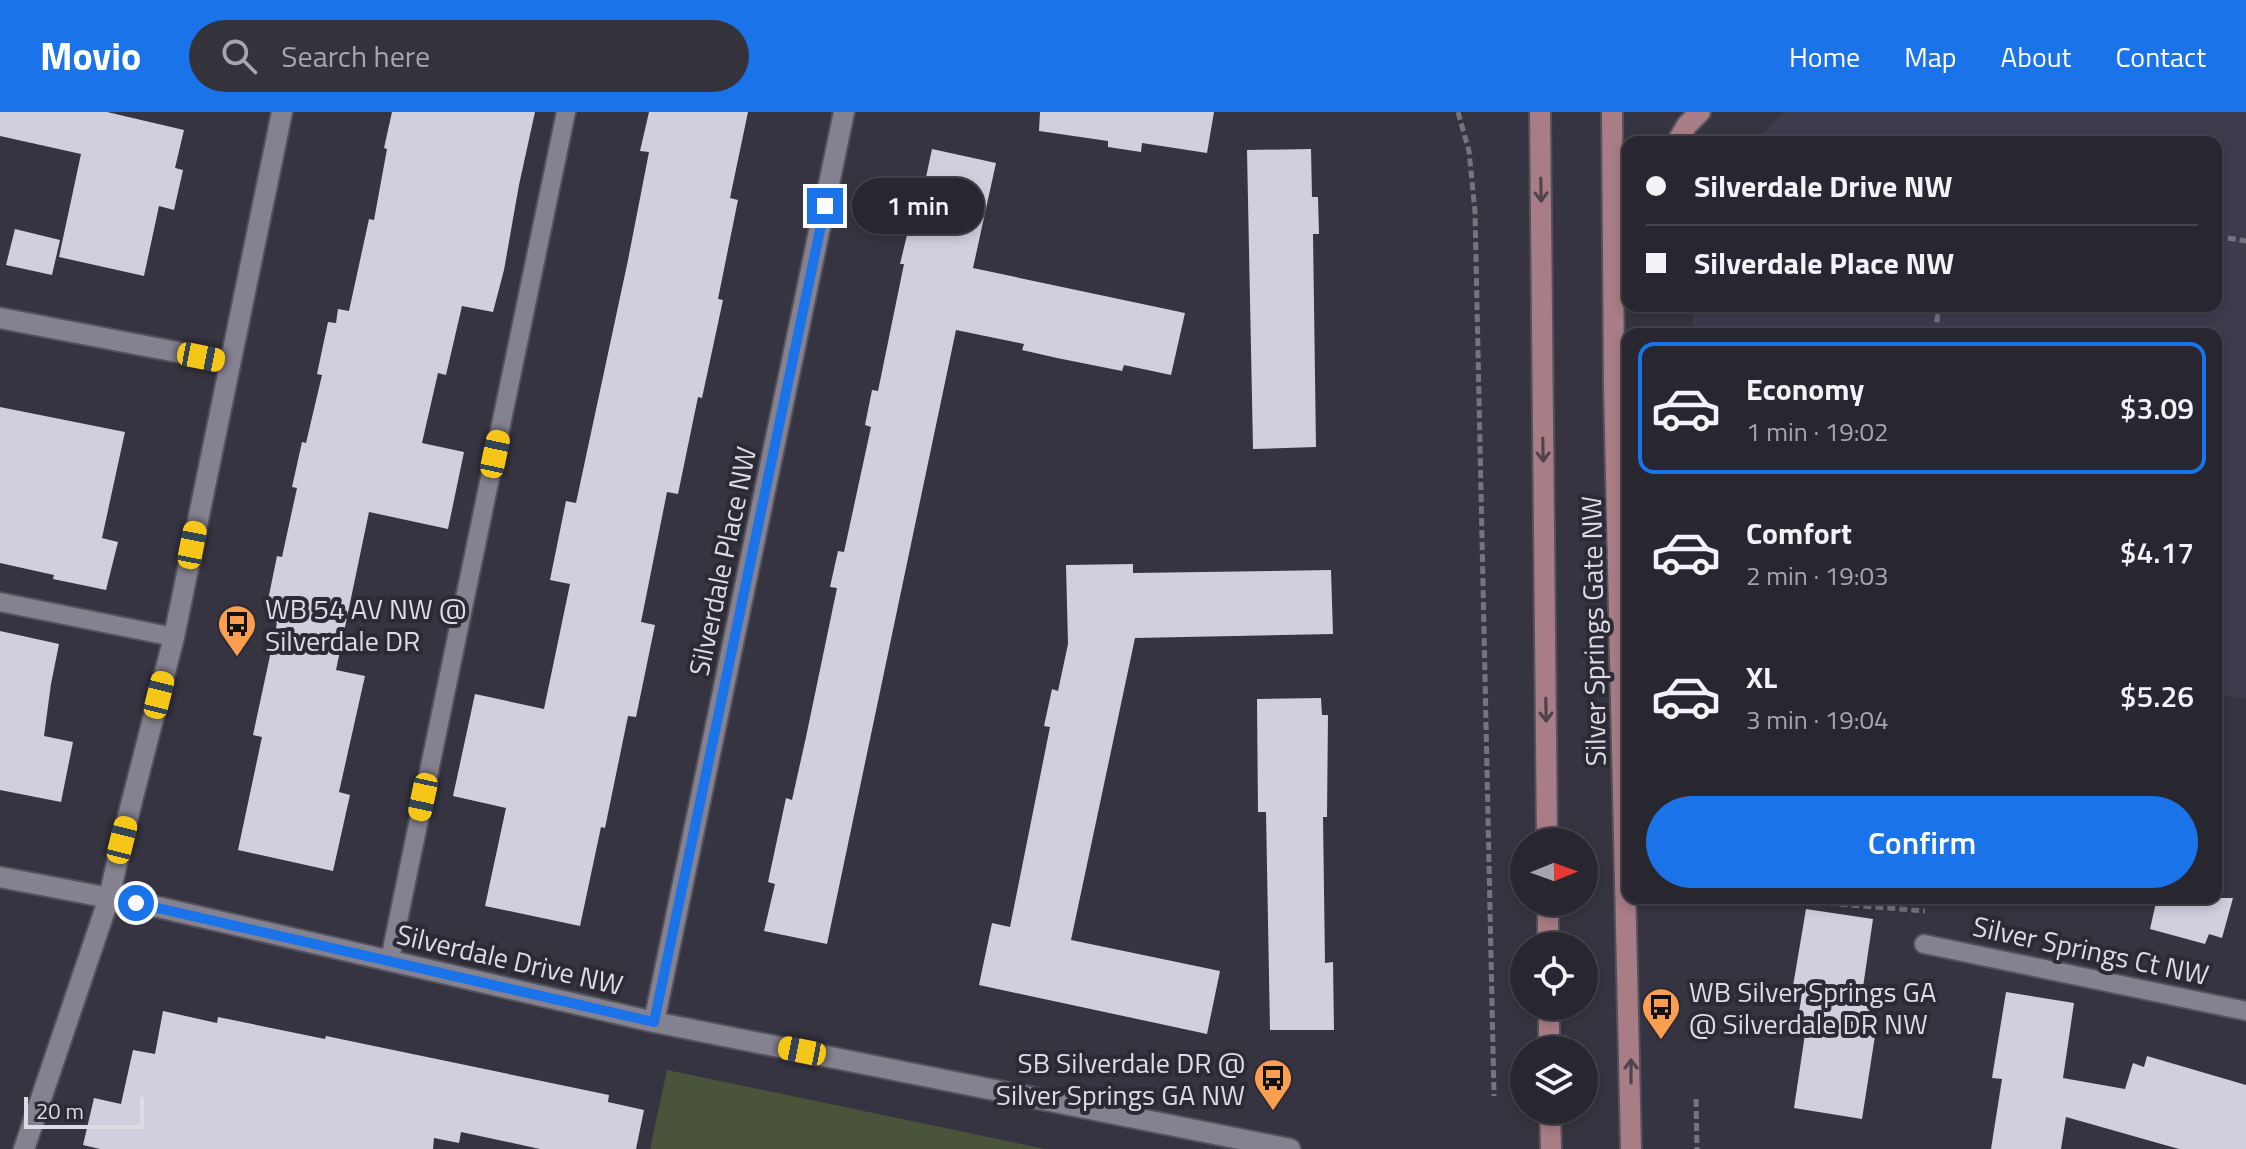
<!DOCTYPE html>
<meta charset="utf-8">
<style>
:root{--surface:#282730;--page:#34333c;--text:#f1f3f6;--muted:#a5a5ab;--line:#44444c;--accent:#1a73e8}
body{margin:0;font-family:"Titillium Web",sans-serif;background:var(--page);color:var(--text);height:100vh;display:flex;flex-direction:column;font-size:30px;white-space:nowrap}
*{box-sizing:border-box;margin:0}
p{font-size:26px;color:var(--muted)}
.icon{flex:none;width:44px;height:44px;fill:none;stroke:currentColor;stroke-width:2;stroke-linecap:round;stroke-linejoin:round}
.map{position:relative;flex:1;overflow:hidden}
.panel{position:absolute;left:1622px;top:216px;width:600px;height:576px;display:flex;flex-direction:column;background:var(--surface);border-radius:16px;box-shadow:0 4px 12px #0003,0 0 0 2px var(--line)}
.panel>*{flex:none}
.top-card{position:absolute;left:1622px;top:24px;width:600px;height:176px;border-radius:16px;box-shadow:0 4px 12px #0003,0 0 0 2px var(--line);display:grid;align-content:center;height:176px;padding:0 24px;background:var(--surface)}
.needle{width:52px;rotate:89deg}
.tools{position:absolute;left:1510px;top:716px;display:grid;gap:16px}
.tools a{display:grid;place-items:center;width:88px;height:88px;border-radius:50%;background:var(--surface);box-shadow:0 4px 12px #0003,0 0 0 2px var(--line);font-size:40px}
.scale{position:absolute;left:24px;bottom:20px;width:120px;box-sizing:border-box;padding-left:8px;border:4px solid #dddce4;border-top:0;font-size:22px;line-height:28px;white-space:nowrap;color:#dddce4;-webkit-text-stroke:6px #2c2a35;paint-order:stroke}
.end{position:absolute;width:36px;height:36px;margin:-18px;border:10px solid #1a73e8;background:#fff;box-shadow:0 0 0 4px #fff}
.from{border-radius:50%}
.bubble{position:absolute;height:56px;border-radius:28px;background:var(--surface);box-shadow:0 4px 12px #0003,0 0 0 2px var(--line);font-size:26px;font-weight:600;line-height:56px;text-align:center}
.car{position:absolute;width:24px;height:48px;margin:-24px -12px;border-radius:10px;box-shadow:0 0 6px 2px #0007;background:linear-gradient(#f5c518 24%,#345 0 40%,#f5c518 0 76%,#345 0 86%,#f5c518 0)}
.top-card b{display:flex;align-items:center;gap:28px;height:76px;font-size:30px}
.top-card b+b{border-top:2px solid var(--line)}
.top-card i{width:20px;height:20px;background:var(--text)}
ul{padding:14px 0 0;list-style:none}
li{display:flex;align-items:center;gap:24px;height:132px;margin:0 16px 12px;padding:0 8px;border:4px solid transparent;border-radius:16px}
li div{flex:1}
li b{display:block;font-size:30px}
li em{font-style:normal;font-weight:600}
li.on{border-color:var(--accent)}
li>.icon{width:72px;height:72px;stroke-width:1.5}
.cta{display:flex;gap:16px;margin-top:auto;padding:16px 24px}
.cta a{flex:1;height:92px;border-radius:48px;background:var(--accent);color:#fff;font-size:32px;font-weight:600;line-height:92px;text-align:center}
header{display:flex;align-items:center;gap:48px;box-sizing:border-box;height:112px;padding:0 40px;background:var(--accent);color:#fff}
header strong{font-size:38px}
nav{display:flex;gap:44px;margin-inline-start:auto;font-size:28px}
.search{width:560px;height:72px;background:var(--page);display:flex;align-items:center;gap:20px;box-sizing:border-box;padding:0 28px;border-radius:44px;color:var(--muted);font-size:30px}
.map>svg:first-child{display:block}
.built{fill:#3e3b4d}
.green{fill:#4a543b}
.building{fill:#d1cede}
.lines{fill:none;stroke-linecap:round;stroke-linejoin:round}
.lane-casing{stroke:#53515b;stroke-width:22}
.street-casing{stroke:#53515b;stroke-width:24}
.secondary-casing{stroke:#53515b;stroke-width:24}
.path{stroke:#75747e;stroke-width:5;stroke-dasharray:8 4;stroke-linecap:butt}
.lane{stroke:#848290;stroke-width:18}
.street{stroke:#848290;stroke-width:20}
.secondary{stroke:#a87d85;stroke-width:20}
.oneway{stroke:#51434d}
.route{stroke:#1a73e8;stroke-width:10}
.labels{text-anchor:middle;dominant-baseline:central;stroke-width:8;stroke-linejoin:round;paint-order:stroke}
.street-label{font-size:28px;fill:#dddce4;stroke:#2c2a35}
.poi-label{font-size:28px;fill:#dddce4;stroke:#2c2a35;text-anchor:start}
</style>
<header>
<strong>Movio</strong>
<div class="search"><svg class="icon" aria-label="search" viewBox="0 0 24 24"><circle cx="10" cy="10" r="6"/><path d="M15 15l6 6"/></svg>Search here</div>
<nav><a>Home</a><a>Map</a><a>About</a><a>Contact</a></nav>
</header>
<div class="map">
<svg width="2246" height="1037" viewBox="0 0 2246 1037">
<rect width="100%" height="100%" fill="#363440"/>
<path class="built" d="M1784 0H2246V587L2216 582V222H1693V194H2216V30H1754Z"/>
<path class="green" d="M667 958 1045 1037H650Z"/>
<path class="building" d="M0 0H107L184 18 175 56 183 58 174 98 159 94 144 164 59 145 81 42 0 24Z
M392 0H535L519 73 504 158 493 200 462 194 446 263 438 261 422 331 464 340 448 417 369 400 336 558 365 564 339 680 350 683 333 759 238 738 262 625 253 623 277 511 268 509 272 488H268L277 444 282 445 297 376 292 375 302 330 306 331 322 263 317 262 328 210 336 211 338 197 349 199 369 107 374 108 387 37 384 36Z
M649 0H748L730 86 738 88 718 187 723 188 702 286 698 285 678 382 667 380 641 510 655 513 636 605 628 604 605 716 601 715 580 814 485 794 506 696 453 684 475 582 544 597 570 472 550 468 566 389 576 391 628 148 649 40 640 39Z
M1040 0H1214L1207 41 1142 31 1141 40 1108 35V29L1039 19Z
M932 37 996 51 973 156 1185 201 1171 263 1124 253 1122 259 1057 246 1022 238 1024 232 956 218 827 832 764 819 775 772 768 770 786 686 792 688 806 625 837 476 830 475 838 439 844 440 871 315 865 313 872 278 878 279 904 152H900L920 69 925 70Z
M1311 37 1312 85H1318L1319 122H1313L1316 335 1253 337 1247 38Z
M15 117 60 128 52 163 6 153Z
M0 295 125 320 102 426 118 430 106 478 53 467 54 463 0 451Z
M1133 452V461L1331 458 1333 522 1135 526 1071 828 1220 859 1207 922 979 873 992 811 1010 815 1050 615 1044 614 1052 577 1058 579 1068 532 1066 453Z
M0 519 59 532 51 572 44 624 73 630 61 690 0 678Z
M1321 586 1322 603H1328L1327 705H1323L1325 851 1333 850 1334 918H1270L1266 700H1258L1257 587Z
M2157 786H2233L2222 826 2209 822 2205 832 2150 817Z
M1806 797 1873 807 1862 882 1872 884 1866 923 1875 924 1862 1007 1794 996 1805 922 1796 920 1802 881 1792 880Z
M2006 880 2074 891 2063 966 2125 977 2133 951 2144 955 2147 944 2246 973V1037H2179L2066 1005 2061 1037H1991L2002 967 1992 966Z
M163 899 217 911 218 905 325 927 326 924 609 983 608 990 644 998 636 1037H540L461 1020 459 1031 434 1026 433 1037H100L83 1033 94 986 121 992 133 938 155 942Z"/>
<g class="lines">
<g class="lane-casing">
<path id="lane" d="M0 490 174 525
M1924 832 2246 899
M390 847 566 0"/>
</g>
<g class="street-casing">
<path id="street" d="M0 206 229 250
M0 765 162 796 654 910 1290 1037
M654 910 844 0
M24 1037 109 786 122 728 174 525 282 0"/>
</g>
<g class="secondary-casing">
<path id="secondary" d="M1540 0 1547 730
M1612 0 1614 276 1631 1037
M1677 30 1687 13 1700 0
M1548 790V834
M1549 894V938
M1550 998 1551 1037"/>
</g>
<path class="path" d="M1458 0 1469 39 1475 100 1494 984
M2216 124 2246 129
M1935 222 1939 194
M1804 786 1838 792 1925 799
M1694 789 1749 790 1789 786
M1696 987 1697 1037"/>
<use href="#lane" class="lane"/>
<use href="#street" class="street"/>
<use href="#secondary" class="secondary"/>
</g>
<defs><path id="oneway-shaft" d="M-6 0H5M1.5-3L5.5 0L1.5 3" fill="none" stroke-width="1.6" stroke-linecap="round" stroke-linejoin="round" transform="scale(2)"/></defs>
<g class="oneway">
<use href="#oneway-shaft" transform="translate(1541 78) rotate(89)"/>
<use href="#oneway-shaft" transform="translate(1543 338) rotate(89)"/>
<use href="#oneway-shaft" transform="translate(1546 598) rotate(89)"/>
<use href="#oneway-shaft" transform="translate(1631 959) rotate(-90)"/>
</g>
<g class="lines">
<path class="route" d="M136 791 654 910 825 94"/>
</g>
<defs>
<g id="bus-pin" transform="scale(2)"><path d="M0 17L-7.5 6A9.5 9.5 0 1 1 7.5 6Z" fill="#fb9e50" stroke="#2c2a35"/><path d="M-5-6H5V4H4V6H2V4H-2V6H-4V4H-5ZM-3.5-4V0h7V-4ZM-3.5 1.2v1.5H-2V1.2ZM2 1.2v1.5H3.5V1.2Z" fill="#111"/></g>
</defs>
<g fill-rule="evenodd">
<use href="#bus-pin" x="237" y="512"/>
<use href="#bus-pin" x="1661" y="895"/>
<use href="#bus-pin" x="1273" y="966"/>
</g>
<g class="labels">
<g class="street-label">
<text transform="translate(722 449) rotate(-78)">Silverdale Place NW</text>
<text transform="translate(1593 519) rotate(-91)">Silver Springs Gate NW</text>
<text transform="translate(2091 838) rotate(12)">Silver Springs Ct NW</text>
<text transform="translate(510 847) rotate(13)">Silverdale Drive NW</text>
</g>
<g class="poi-label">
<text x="265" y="496">WB 54 AV NW @<tspan x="265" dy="32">Silverdale DR</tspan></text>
<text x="1689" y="879">WB Silver Springs GA<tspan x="1689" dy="32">@ Silverdale DR NW</tspan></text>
<text x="1245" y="950" text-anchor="end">SB Silverdale DR @<tspan x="1245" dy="32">Silver Springs GA NW</tspan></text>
</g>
</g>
</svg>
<div class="tools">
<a><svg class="needle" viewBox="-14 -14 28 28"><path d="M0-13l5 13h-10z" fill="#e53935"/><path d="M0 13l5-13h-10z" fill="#a5a5ab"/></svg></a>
<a><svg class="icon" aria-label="locate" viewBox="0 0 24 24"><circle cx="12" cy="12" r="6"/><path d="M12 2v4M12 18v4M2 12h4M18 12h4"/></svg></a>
<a><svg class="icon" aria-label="layers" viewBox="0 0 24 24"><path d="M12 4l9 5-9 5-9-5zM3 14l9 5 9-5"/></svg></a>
</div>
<div class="scale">20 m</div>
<i class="end from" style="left:136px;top:791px"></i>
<i class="end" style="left:825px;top:94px"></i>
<div class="bubble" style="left:852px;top:66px;width:132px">1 min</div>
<i class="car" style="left:201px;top:245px;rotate:101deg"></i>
<i class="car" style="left:495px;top:342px;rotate:12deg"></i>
<i class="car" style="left:192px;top:433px;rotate:11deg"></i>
<i class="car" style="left:159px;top:583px;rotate:14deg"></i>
<i class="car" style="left:423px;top:685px;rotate:192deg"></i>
<i class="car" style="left:122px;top:728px;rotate:14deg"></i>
<i class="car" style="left:802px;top:939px;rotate:281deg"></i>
<div class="top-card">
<b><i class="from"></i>Silverdale Drive NW</b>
<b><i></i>Silverdale Place NW</b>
</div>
<section class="panel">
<ul>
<li class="on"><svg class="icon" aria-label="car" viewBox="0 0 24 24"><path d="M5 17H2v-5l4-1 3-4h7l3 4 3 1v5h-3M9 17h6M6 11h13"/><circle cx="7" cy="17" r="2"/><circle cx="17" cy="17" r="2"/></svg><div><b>Economy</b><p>1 min · 19:02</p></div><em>$3.09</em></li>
<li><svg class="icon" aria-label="car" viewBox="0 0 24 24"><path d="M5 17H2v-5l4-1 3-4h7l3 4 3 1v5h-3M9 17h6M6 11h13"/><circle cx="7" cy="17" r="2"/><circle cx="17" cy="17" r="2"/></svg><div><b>Comfort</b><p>2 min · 19:03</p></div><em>$4.17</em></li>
<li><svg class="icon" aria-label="car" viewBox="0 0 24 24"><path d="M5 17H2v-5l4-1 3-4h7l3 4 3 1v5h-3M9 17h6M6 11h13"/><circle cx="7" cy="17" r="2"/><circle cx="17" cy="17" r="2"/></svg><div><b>XL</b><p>3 min · 19:04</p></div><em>$5.26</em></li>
</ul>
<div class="cta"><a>Confirm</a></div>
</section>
</div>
